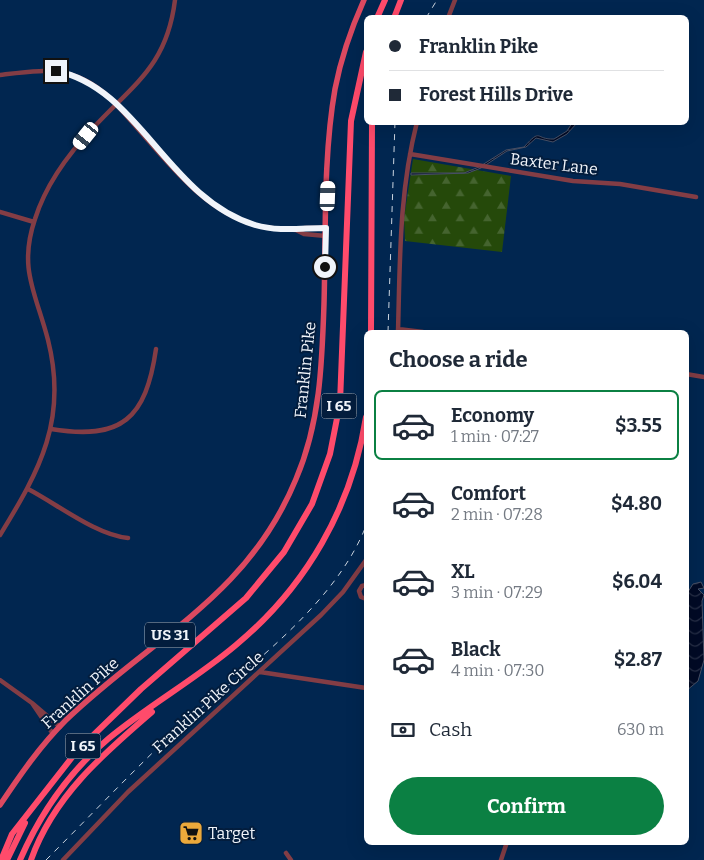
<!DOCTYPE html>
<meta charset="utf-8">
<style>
:root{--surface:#fff;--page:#f2f2f3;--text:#1f2937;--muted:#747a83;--line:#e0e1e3;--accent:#0b8043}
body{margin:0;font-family:Bitter,serif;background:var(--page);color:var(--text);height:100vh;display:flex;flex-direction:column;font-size:19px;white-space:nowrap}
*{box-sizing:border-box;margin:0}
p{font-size:16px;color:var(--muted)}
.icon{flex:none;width:28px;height:28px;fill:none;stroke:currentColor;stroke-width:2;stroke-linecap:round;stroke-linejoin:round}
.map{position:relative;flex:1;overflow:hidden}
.side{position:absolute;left:364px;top:330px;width:325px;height:515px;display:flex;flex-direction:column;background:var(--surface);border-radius:8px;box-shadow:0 5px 20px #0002}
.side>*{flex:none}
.hud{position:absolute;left:364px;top:15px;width:325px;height:110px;border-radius:8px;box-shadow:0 5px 20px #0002;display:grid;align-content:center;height:110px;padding:0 25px;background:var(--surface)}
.end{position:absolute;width:22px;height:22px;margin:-11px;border:6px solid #f0f4fa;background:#111;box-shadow:0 0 0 2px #111}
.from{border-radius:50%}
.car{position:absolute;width:15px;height:30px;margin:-15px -8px;border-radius:6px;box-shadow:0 0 4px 1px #0007;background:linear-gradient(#fff 24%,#345 0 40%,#fff 0 76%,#345 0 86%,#fff 0)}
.hud b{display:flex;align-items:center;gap:18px;height:48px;font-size:19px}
.hud b+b{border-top:1px solid var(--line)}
.hud i{width:12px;height:12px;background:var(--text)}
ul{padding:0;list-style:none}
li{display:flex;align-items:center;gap:15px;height:70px;margin:0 10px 8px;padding:0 15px;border:2px solid transparent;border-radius:8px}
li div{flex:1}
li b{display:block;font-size:19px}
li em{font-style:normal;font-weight:700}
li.on{border-color:var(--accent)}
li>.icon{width:45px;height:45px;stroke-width:1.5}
h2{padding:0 25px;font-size:22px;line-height:60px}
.pay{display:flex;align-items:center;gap:12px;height:55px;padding:0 25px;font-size:19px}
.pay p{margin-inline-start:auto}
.button{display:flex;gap:10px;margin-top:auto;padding:10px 25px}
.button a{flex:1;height:58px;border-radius:30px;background:var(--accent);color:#fff;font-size:20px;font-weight:700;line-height:58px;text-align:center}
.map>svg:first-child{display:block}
.forest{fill:url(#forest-firs)}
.water{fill:url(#water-waves);stroke:#485065}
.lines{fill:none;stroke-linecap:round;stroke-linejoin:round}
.minor{stroke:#833d45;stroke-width:4.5}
.major{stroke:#dc4960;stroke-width:5.5}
.highway{stroke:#ff4b6b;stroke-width:6}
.rail{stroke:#ccd5e0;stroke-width:1;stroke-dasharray:6 6;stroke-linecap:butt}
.route{stroke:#f0f4fa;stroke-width:6}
.labels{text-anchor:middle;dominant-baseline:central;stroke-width:4;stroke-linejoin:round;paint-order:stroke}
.shield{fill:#031d3d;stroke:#a9b4c1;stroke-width:1}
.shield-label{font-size:15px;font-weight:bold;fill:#f0f4fa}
.street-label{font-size:16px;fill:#f0f4fa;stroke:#031d3d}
.poi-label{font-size:16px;fill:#f0f4fa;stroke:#031d3d;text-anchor:start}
</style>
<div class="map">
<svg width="704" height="860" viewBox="0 0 704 860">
<defs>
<pattern id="forest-firs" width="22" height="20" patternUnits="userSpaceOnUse" patternTransform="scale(1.25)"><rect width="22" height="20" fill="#25490a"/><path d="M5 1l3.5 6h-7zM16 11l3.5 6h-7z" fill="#45642f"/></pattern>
<pattern id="water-waves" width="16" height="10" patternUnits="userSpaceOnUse" patternTransform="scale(1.25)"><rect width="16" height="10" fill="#000a25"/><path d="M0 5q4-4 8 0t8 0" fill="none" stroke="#262e46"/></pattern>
</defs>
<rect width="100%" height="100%" fill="#012650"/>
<path class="forest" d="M413 159 511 176 502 252 405 241 404 218Z"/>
<path class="water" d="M572 123H577L567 134 553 142 536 138 526 147 507 151 481 168 468 173 411 175V173H464L479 167 506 150 524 147C542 127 535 140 554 139L567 131Z
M701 582 704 588 698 589 704 595 702 601 704 660 698 681 686 691V595L693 584Z"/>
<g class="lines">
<path class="minor" d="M448 18 455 0
M0 75C24 72 49 68 72 75 98 83 114 101 131 121 167 161 201 209 255 225 268 229 283 229 296 230
M410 154 573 181 620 184 696 197
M0 212 34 222
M326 236 304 234 296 230 305 228H327
M398 329 423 332
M398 332C400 261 399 192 417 122
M686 374 704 377
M51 429C122 441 146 418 156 349
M28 489C57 504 96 535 128 538
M0 535C40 470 68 419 48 340 36 293 18 269 35 219 46 184 69 153 94 127 135 83 167 65 175 0
M366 585 362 586 359 591 361 597 366 599
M260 672 366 688
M0 680 32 703
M53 734 32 703 60 727
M286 853 291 860
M63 860 128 792 321 615 343 592 366 560
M501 860 507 842"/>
<path class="major" d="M0 805C20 775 40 746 66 720 152 637 247 598 296 479 320 423 322 365 324 304 326 235 323 157 335 89 341 58 351 29 364 0"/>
<path class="highway" d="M377 18 385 0
M394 18 401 0
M371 332 372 122
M1 860 12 834 77 751 141 689 246 598 284 552 312 504 330 454 340 403 351 121 366 52
M7 860 25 823
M20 860C40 814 70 771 108 739 149 705 196 679 236 645 306 587 352 507 366 417
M31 860C53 797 103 754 152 712"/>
<path class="rail" d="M426 18 437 0
M388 332 395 122
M46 860C88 818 129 775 172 734 238 673 332 611 366 526"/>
</g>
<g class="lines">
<path class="route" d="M56 71C139 87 167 198 255 225 279 232 302 228 326 228L325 267"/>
</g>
<defs>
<g id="supermarket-square" transform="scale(1.25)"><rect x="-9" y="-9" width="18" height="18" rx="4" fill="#eca93b" stroke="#031d3d"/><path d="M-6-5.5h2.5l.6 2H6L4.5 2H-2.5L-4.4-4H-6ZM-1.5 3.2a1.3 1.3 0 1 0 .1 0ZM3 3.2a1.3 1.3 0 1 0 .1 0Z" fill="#111"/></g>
</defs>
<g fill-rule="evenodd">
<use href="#supermarket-square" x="191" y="833"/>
</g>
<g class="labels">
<g class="shield">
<rect x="321.5" y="393.5" width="35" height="25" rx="4"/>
<rect x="145" y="622.5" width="50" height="25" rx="4"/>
<rect x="65.5" y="733.5" width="35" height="25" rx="4"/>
</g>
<g class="shield-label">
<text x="339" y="406">I 65</text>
<text x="170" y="635">US 31</text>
<text x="83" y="746">I 65</text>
</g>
<g class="street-label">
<text transform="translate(554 164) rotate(7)">Baxter Lane</text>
<text transform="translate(305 370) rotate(-84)">Franklin Pike</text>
<text transform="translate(80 693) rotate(-42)">Franklin Pike</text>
<text transform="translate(208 702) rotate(-42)">Franklin Pike Circle</text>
</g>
<g class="poi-label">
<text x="208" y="833">Target</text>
</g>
</g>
</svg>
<i class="end from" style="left:325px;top:267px"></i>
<i class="end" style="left:56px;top:71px"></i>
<i class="car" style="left:86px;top:136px;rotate:219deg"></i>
<i class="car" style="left:328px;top:196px;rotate:2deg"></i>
<div class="hud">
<b><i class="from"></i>Franklin Pike</b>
<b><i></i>Forest Hills Drive</b>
</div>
<section class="side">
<h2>Choose a ride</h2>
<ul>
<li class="on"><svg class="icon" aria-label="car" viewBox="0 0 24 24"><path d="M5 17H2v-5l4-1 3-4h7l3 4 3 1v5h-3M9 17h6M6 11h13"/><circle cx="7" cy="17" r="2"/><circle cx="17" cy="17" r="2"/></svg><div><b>Economy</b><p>1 min · 07:27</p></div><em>$3.55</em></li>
<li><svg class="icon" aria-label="car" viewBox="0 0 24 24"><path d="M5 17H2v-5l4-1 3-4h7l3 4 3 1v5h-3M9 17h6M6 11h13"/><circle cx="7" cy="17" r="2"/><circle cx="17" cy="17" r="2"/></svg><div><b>Comfort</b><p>2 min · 07:28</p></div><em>$4.80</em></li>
<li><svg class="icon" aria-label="car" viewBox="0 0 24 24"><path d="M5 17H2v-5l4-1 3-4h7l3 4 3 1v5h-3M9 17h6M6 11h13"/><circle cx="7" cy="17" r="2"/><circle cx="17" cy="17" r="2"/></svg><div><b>XL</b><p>3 min · 07:29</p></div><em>$6.04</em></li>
<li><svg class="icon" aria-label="car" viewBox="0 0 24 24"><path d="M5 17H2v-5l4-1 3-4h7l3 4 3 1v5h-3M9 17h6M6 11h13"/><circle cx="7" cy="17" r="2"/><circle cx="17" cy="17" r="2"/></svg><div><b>Black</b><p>4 min · 07:30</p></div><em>$2.87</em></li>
</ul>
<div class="pay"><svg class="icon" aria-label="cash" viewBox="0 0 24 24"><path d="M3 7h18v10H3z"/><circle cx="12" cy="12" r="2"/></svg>Cash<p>630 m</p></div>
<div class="button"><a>Confirm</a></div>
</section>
</div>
